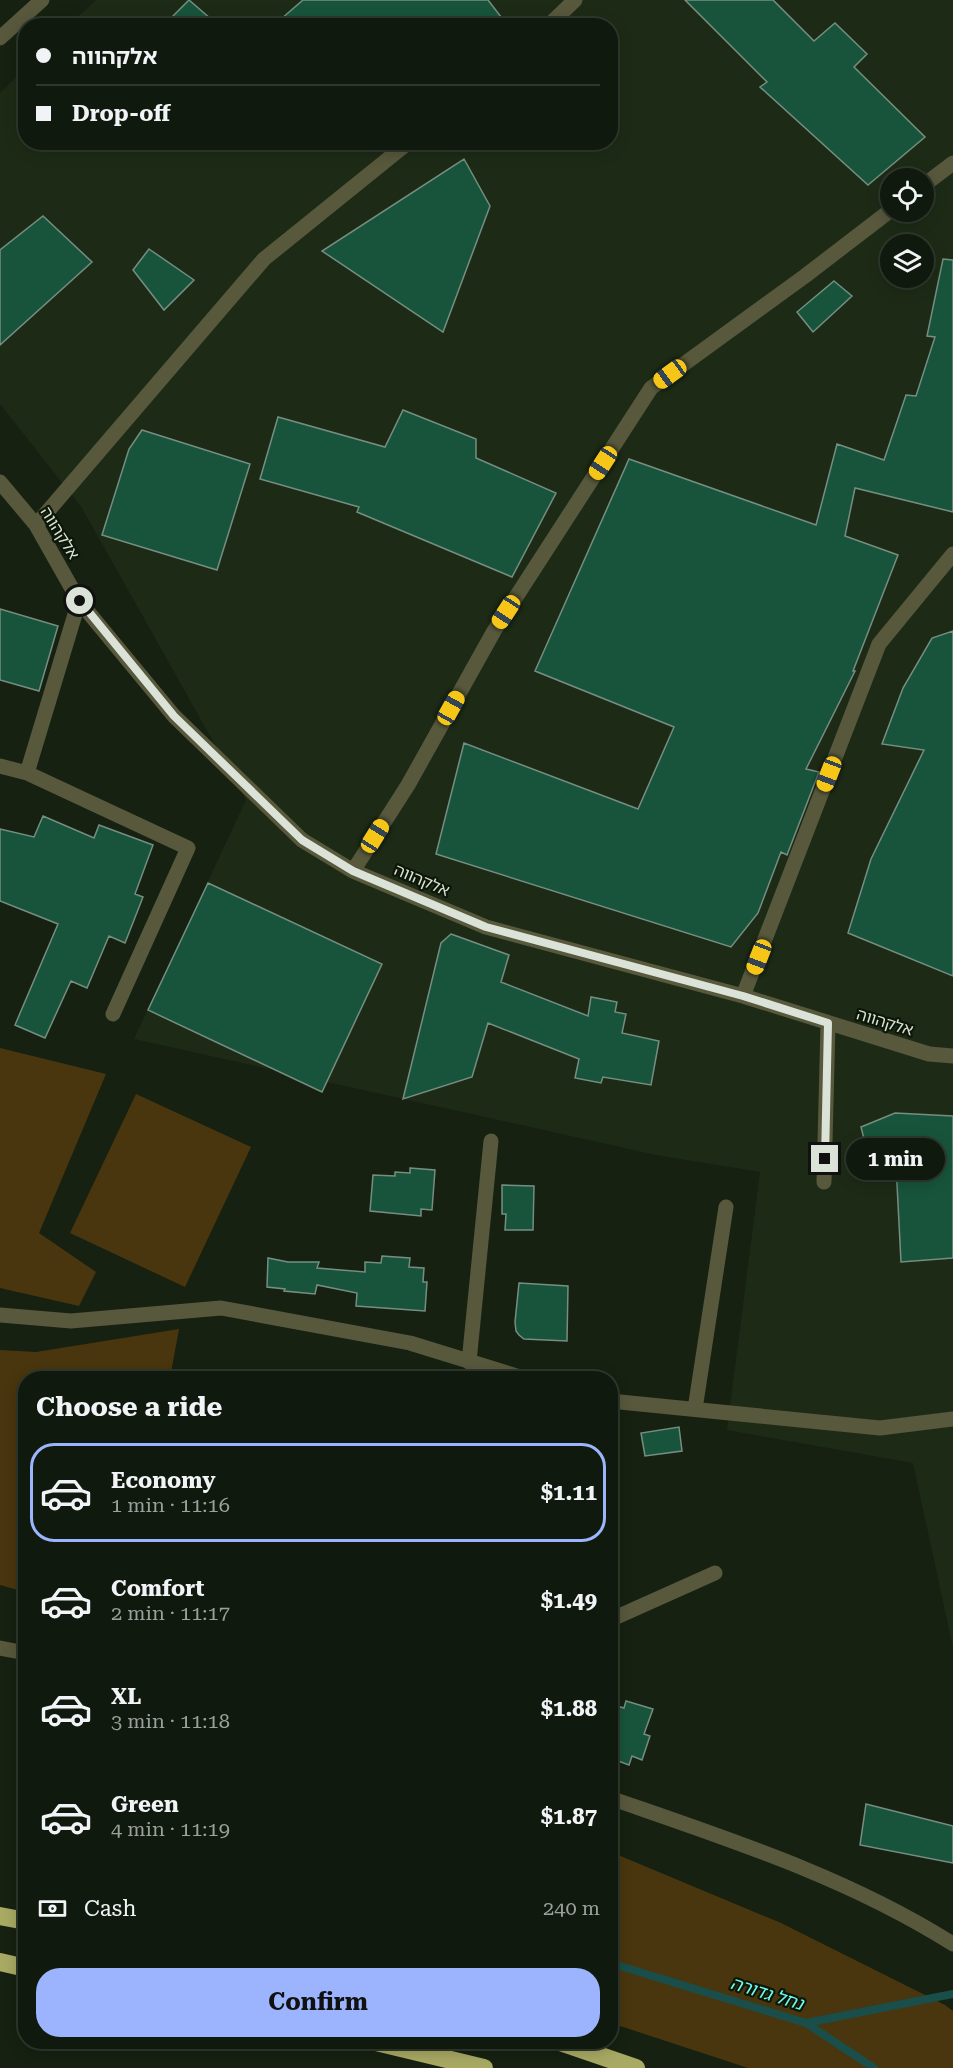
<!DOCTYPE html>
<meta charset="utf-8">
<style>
:root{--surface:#10190d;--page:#1e261b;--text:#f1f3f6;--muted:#9ca09d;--line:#30382e;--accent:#9bb4fd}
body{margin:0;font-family:"Roboto Serif","Noto Sans Hebrew",serif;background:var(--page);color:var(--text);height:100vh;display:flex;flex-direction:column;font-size:22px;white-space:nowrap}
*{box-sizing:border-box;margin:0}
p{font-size:20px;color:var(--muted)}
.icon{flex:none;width:33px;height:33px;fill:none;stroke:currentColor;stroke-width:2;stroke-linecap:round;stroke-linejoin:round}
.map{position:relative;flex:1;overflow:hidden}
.drawer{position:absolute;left:18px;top:1371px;width:600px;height:678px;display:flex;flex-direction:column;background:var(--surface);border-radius:24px;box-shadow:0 3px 15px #0003,0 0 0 2px var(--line)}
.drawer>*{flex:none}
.hud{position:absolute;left:18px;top:18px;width:600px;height:132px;border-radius:24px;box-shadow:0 3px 15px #0003,0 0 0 2px var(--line);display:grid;align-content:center;height:132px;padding:0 18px;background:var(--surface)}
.fabs{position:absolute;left:880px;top:168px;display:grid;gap:12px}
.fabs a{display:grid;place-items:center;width:54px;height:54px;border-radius:50%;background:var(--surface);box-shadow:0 3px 15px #0003,0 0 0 2px var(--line);font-size:30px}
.end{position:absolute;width:27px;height:27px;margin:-14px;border:8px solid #dbe2d7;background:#111;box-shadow:0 0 0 3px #111}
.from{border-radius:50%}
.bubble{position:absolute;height:42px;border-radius:21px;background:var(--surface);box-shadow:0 3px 15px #0003,0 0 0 2px var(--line);font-size:20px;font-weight:700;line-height:42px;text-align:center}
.car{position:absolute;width:18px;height:36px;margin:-18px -9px;border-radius:8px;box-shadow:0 0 4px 2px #0007;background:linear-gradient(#f5c518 24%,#345 0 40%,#f5c518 0 76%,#345 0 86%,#f5c518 0)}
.hud b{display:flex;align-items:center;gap:21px;height:57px;font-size:22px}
.hud b+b{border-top:2px solid var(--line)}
.hud i{width:15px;height:15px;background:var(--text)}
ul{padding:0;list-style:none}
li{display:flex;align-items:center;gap:18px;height:99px;margin:0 12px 9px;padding:0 6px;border:3px solid transparent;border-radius:24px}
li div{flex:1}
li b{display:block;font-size:22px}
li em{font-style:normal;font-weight:700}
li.current{border-color:var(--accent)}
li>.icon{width:54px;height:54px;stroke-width:1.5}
h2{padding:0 18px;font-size:27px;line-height:72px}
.pay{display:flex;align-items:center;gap:15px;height:66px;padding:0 18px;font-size:22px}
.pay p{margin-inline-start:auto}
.button{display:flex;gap:12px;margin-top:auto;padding:12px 18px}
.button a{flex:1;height:69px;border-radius:24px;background:var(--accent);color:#111;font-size:24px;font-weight:700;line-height:69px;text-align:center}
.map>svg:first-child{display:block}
.built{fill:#1d2b16;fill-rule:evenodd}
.green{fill:#49360e}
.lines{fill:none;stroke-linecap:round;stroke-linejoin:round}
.stream{stroke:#194e4b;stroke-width:8}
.building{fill:#18543c;stroke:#768e82;stroke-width:1.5}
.minor{stroke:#57583c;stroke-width:15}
.highway{stroke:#a8a963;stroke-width:18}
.route{stroke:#dbe2d7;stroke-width:8}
.labels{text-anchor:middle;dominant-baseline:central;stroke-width:4.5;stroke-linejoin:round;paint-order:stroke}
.street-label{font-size:16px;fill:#dbe2d7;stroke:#0d1708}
.water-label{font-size:18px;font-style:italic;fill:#6efbf2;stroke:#0d1708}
</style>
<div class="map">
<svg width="953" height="2068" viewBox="0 0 953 2068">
<rect width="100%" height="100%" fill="#162111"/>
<path class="built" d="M96 0H953V1648L913 1463 727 1430 760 1172 656 1155 134 1039 246 800 82 508 0 404V93L25 68 26 142H610V26L69 25ZM891 178H924V212H891ZM891 244H924V278H891Z"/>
<path class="green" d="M0 1048 106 1074 39 1233 96 1272 79 1306 0 1288Z
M136 1094 251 1147 185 1287 70 1233Z
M179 1329 170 1378H26L25 1592 0 1585V1350L36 1352Z
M611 1852 781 1923 945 2005 953 2011V2068H748L611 2023Z"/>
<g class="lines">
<path class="stream" d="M610 1963 806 2023 953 1994
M806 2023 874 2068"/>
</g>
<path class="building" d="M189 0 219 26H163Z
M303 0H488L508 26H273Z
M685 0H773L814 41 835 23 867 54 854 67 925 137 868 185 760 87 767 82Z
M464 159 490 206 443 332 322 251Z
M43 216 92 262 0 345V250Z
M149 249 194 280 164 310 133 270Z
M943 259 953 260V512L855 488 845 536 898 555 853 671H855L806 769 819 772 787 855 781 852 758 913 731 947 436 854 464 743 638 809 674 727 535 671 629 459 816 525 837 444 884 460 906 395 916 396 935 337 927 336Z
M834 281 852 296 813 332 797 312Z
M403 410 476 439V458L556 493 512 577 357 512 359 507 260 479 278 417 385 447Z
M142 430 250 464 217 570 102 535 129 449Z
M0 609 58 626 39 691 0 680Z
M953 631V976L848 933 871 859 924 750 882 744 903 688 932 638Z
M43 816 94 838 99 825 153 845 135 894 143 897 125 943 109 936 87 988 71 981 45 1038 15 1025 58 924 0 901V829L34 837Z
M208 883 382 964 322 1092 148 1010Z
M451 934 509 955 501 982 588 1016 591 997 617 1002 615 1012 626 1014 622 1033 659 1041 651 1085 603 1077 601 1083 575 1078 579 1059 488 1023 472 1077 403 1099 441 943Z
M895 1113 953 1116V1258L901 1262 896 1165 870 1163 861 1127Z
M410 1168 435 1170 432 1210 421 1209V1216L370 1211 373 1175 395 1176V1172L410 1173Z
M502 1185 534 1186 533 1230H505L506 1214H502Z
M382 1256 410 1258 409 1267 424 1268 423 1282H427L425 1311 356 1306 357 1293 317 1285 315 1294 284 1291 285 1289 267 1287 268 1258 288 1262H319L317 1268 365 1272V1262L381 1263Z
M519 1283 568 1286 567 1341 524 1339 519 1335 516 1331 515 1322Z
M679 1427 682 1451 645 1456 641 1433Z
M626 1701 653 1709 644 1734 650 1736 642 1760 632 1756 629 1765 610 1758V1724L617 1706 624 1708Z
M866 1804 953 1826V1863L860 1845Z"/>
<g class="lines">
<path class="minor" d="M548 26 575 0
M0 38 42 0
M924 185 953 163
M0 482 36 525 79 601 174 716 302 840 353 871 486 927 743 996 929 1054 953 1056
M36 525 264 259 409 142
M0 766 27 773 188 848 113 1014
M27 773 79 601
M353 871 408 785 494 631 651 388 805 276 891 210
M743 996 879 644 953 554
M824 1182 828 1023
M0 1315 71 1321 221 1308 410 1343 523 1378
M469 1362 491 1141
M610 1401 880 1428 953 1419
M695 1409 726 1207
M610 1620 715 1573
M0 1648 26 1653
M610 1798C728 1839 847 1877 953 1944"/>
<path class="highway" d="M0 1916 26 1921
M0 1962 26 1968
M376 2042 484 2068
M560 2042 636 2068"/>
</g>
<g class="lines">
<path class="route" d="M80 601 174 716 302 840 353 871 486 927 743 996 828 1023 825 1159"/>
</g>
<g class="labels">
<g class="street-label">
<text transform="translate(60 533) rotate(58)">אלקהווה</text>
<text transform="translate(422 880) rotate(23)">אלקהווה</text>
<text transform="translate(885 1022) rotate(17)">אלקהווה</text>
</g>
<g class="water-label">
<text transform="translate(767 1993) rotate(17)">נחל גדורה</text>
</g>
</g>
</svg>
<div class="fabs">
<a><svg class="icon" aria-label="locate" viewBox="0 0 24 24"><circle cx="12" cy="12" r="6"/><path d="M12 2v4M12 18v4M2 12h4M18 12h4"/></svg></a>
<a><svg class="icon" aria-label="layers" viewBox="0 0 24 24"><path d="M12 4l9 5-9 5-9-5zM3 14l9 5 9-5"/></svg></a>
</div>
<i class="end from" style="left:80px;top:601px"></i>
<i class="end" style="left:825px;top:1159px"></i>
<div class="bubble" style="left:846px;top:1138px;width:99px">1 min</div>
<i class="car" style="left:670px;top:374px;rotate:234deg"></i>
<i class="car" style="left:603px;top:463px;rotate:213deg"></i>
<i class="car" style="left:506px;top:612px;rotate:213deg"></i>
<i class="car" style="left:451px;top:708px;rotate:29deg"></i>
<i class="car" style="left:829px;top:774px;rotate:201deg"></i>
<i class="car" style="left:375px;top:836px;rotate:32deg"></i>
<i class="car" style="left:759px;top:957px;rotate:201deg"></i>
<div class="hud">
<b><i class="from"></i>אלקהווה</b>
<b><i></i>Drop-off</b>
</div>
<section class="drawer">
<h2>Choose a ride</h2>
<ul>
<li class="current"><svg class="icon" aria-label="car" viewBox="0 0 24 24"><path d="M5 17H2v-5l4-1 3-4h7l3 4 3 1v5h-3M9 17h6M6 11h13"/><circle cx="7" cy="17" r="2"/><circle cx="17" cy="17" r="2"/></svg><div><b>Economy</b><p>1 min · 11:16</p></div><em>$1.11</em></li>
<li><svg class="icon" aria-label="car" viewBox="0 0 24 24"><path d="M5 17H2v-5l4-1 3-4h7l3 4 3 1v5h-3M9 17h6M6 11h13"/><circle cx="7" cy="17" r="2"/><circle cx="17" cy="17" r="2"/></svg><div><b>Comfort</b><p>2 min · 11:17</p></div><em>$1.49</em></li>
<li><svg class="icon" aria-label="car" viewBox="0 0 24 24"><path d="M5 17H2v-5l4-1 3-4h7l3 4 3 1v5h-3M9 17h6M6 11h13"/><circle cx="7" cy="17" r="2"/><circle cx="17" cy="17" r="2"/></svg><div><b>XL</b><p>3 min · 11:18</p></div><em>$1.88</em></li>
<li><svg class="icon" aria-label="car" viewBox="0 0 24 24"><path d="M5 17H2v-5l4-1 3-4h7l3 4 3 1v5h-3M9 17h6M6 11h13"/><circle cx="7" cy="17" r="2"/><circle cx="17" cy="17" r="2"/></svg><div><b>Green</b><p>4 min · 11:19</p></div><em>$1.87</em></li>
</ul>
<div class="pay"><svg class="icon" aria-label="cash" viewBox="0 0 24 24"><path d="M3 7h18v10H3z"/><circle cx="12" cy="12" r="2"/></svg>Cash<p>240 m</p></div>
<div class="button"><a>Confirm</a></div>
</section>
</div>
